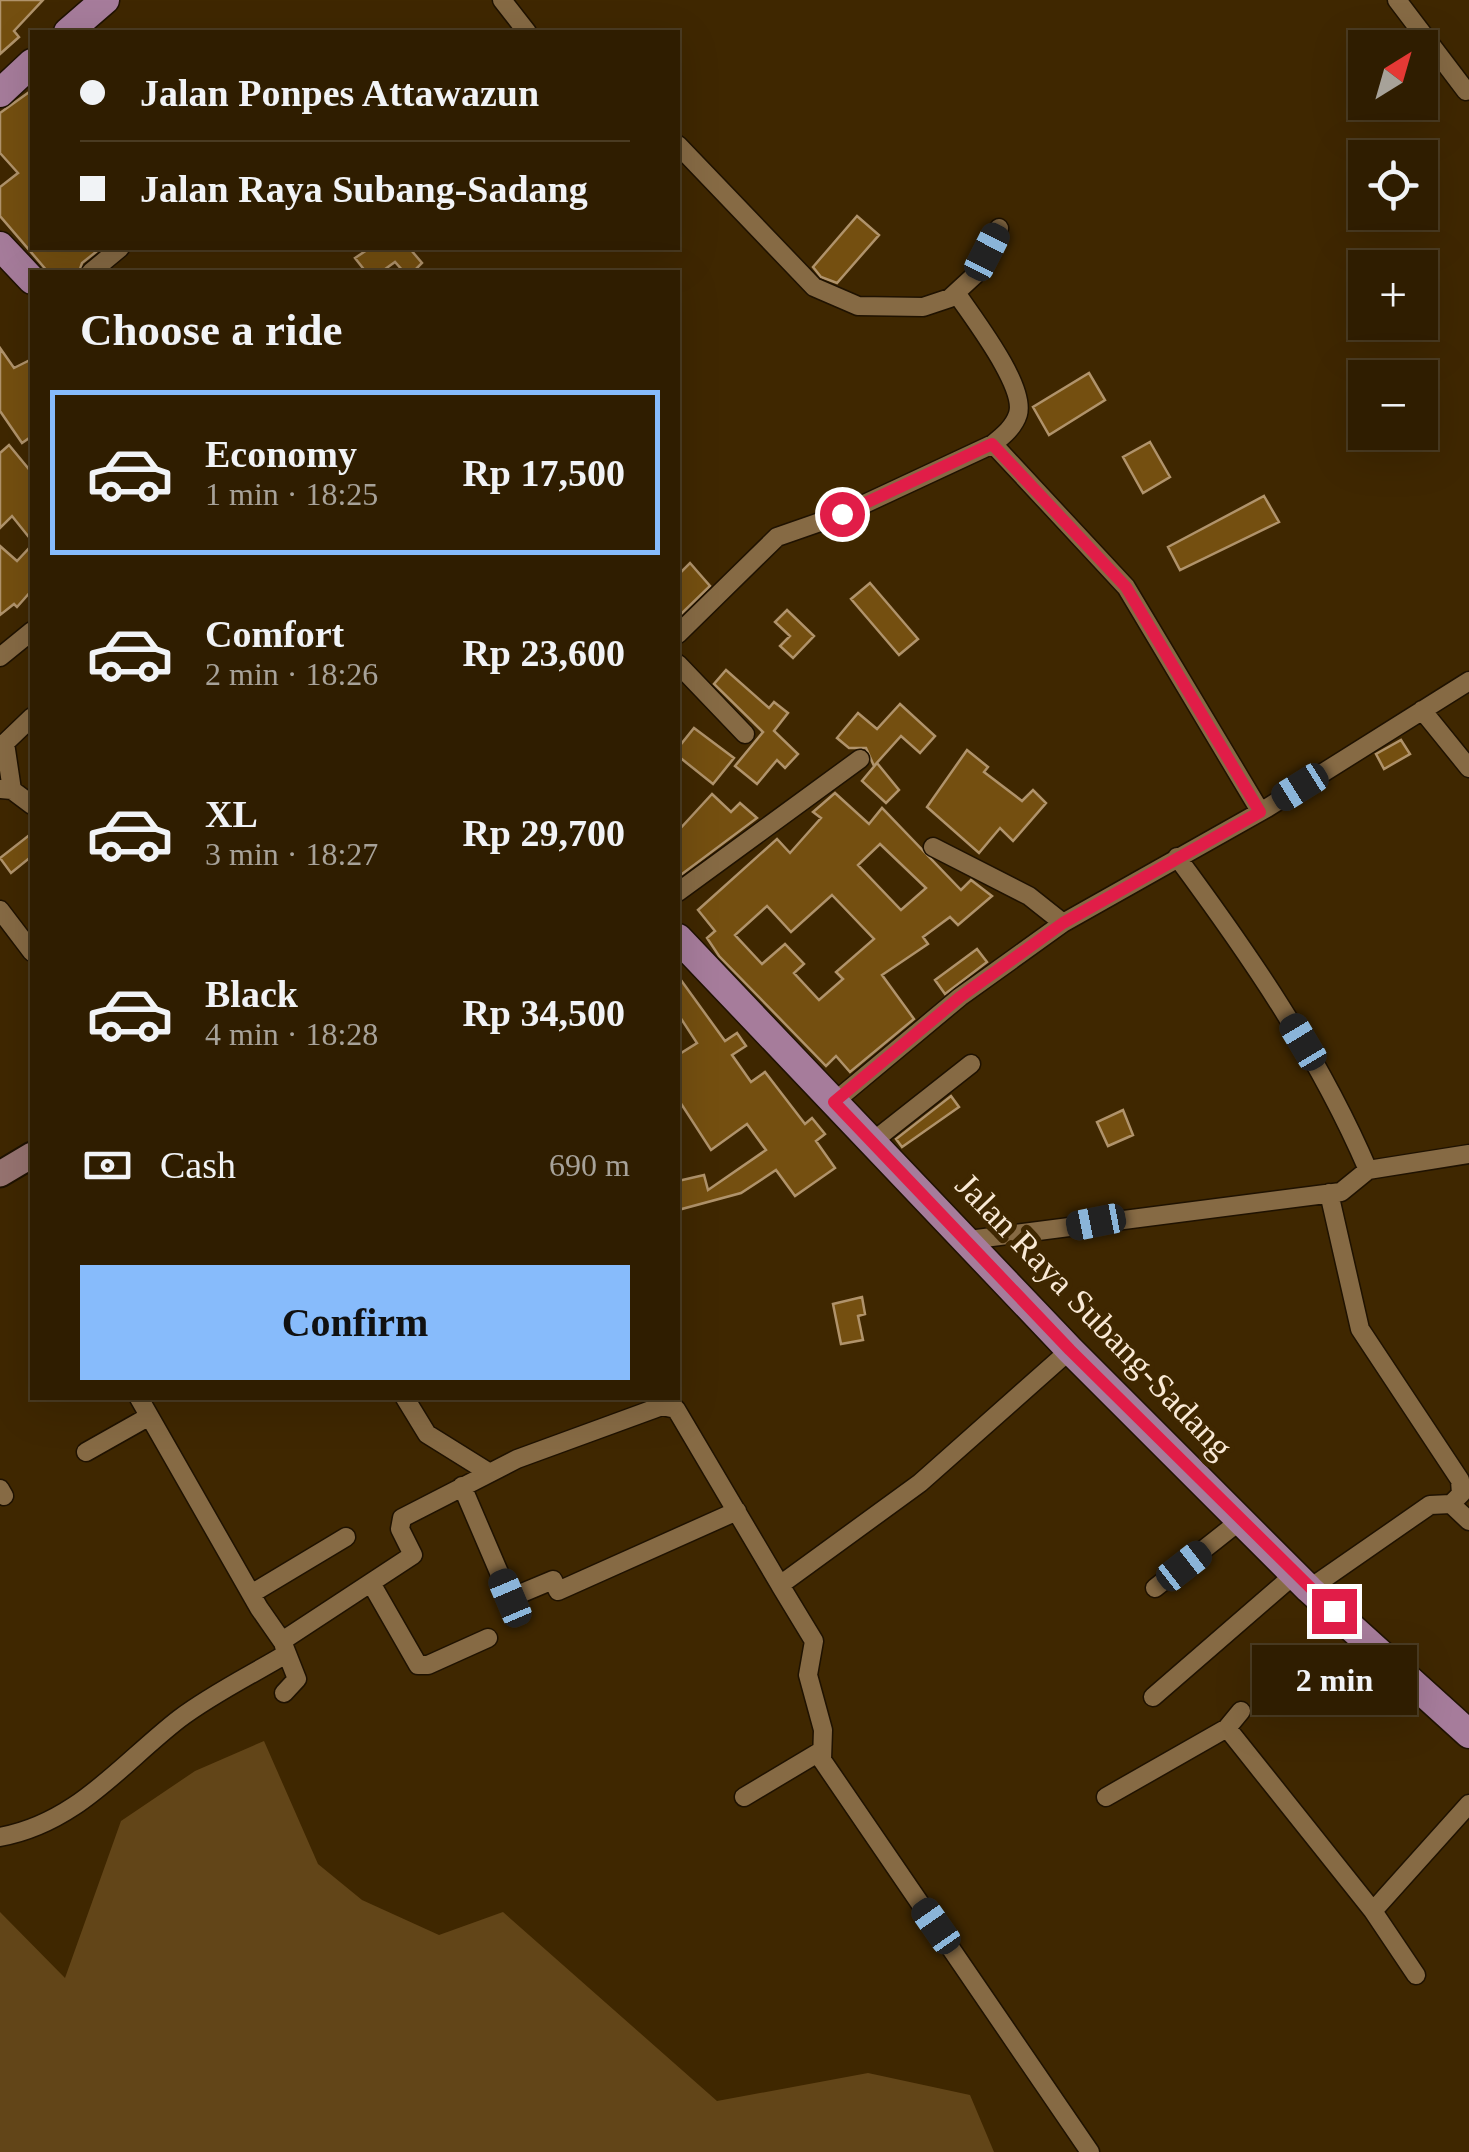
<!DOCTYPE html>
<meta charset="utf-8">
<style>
:root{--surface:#2f1d00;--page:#3b2a0f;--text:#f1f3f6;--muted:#a7a299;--line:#4a3b22;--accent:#87bbfb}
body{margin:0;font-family:Georgia,serif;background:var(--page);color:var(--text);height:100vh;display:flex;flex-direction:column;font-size:38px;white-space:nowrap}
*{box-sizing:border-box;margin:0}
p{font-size:32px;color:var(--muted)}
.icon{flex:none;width:55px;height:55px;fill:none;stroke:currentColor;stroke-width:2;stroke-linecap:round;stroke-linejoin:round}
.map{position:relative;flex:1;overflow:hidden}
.drawer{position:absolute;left:30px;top:270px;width:650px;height:1130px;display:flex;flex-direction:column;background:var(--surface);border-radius:0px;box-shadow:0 10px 40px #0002,0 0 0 2px var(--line)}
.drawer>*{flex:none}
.hud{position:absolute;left:30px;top:30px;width:650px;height:220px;border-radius:0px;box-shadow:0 10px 40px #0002,0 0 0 2px var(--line);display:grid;align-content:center;height:220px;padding:0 50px;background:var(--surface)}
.needle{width:65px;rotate:37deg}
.fabs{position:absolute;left:1348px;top:30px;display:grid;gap:20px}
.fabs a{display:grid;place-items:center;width:90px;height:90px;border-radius:0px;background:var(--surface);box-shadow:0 10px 40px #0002,0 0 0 2px var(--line);font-size:50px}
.end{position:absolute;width:45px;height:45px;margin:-22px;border:12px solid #e11d48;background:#fff;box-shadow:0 0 0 5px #fff}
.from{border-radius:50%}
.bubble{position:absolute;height:70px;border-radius:0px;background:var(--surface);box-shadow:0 10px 40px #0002,0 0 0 2px var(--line);font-size:32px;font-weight:700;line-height:70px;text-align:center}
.car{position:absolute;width:30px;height:60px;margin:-30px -15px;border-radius:12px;box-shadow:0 0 8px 2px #0007;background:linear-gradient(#222 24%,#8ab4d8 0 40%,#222 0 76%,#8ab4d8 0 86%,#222 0)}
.hud b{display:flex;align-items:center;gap:35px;height:95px;font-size:38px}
.hud b+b{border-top:2px solid var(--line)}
.hud i{width:25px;height:25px;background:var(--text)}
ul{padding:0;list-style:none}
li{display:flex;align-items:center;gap:30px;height:165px;margin:0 20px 15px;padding:0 30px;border:5px solid transparent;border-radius:0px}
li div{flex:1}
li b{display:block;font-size:38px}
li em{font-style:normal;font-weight:700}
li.selected{border-color:var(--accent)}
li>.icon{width:90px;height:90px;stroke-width:1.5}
h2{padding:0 50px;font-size:45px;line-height:120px}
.pay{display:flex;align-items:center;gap:25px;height:110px;padding:0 50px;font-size:38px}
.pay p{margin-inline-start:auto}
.action{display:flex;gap:20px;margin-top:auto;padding:20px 50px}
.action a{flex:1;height:115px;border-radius:0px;background:var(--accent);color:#111;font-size:40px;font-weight:700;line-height:115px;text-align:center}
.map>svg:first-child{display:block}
.green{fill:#624518}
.building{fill:#744f10;stroke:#b0936b;stroke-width:2.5;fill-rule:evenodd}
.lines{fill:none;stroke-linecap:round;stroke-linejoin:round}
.street-casing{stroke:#1f1201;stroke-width:21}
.secondary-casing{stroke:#1f1201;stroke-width:29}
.primary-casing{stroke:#1f1201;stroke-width:31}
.street{stroke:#866a44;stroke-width:18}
.secondary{stroke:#967370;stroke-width:25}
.primary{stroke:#a67c9b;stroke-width:28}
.route{stroke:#e11d48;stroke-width:12}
.labels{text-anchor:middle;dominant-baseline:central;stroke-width:10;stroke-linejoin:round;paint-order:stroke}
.street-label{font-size:35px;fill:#f9e9d5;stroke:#3f2700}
</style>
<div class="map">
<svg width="1469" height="2152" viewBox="0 0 1469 2152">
<rect width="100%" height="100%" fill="#3f2700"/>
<path class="green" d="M264 1741 318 1864 362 1900 439 1935 503 1912 717 2101 868 2073 970 2095 994 2152H0V1912L65 1978 121 1821 195 1771Z"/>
<path class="building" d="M0 0H43L14 31 19 37 0 54Z
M32 90V248H101L82 263 79 272H48L0 216V187L18 173 0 153V113Z
M857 216 879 235 837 283 821 277 813 267Z
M370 248H415L411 250 422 263 413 272H404L395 262 381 272H366L355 258Z
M0 348 14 368 32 359V436L22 443 0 411Z
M1089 373 1105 400 1049 435 1033 407Z
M1150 442 1170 477 1143 493 1123 457Z
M9 445 32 473V541L12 516 0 528V453Z
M1264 496 1279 522 1180 570 1168 547Z
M32 545V590L17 607 14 604 0 615V546L17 561Z
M690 563 710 586 678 617V575Z
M870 583 918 639 899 655 851 599Z
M787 610 814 636 793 658 780 646 790 636 775 622Z
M726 670 769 708 774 702 788 713 774 731 798 754 785 768 777 760 757 784 735 766 763 732 714 684Z
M900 704 935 736 920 753 901 736 874 766 866 748H849L837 738 858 713 877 729Z
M694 728 734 758 713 784 678 756V748Z
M1401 740 1410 754 1384 769 1376 754Z
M967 750 988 767 984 772 1022 801 1033 790 1046 803 1013 841 1000 828 979 853 927 807Z
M877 763 899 790 886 803 862 781Z
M835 793 869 824 882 808 961 890 971 880 992 896 958 925 950 917 923 937 928 944 882 975 914 1019 850 1072 836 1056 826 1066 719 956 707 938 715 931 698 910 777 839 790 853 821 818 813 812ZM880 844 926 888 901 910 858 865ZM832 895 874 939 836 972 843 979 819 1000 794 973 804 964 785 944 762 964 735 935 767 906 791 932Z
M712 794 731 812 740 803 757 818 678 877V831Z
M32 833V856L11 873 0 858Z
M977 949 987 962 945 994 935 980Z
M678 976 725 1041 737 1033 746 1046 732 1055 751 1082 765 1072 805 1124 812 1118 825 1134 816 1141 835 1168 795 1196 776 1170 741 1193 678 1210V1181L704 1175 708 1190 766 1150 747 1124 711 1150 678 1099V1055L697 1043 678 1014Z
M951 1096 959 1107 902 1147 896 1139Z
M1123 1110 1133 1135 1108 1146 1097 1122Z
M862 1297 865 1314 858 1316 863 1340 841 1344 833 1304Z"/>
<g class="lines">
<g class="street-casing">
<path id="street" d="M502 0 527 32
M1397 0 1466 91
M678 145 814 287 858 306 923 307 950 298 975 275 999 228
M91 272 120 248
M993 444 1126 587 1260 811
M678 634 777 537 843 514 993 444C1003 436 1014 427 1018 414 1026 386 973 318 957 294
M0 657 32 631
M678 664 745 734
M1422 710 1469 768
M0 789 12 790 32 805
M12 790 5 743 32 717
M933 847 1029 896 1063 923
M1177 857C1251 957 1319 1056 1368 1170
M678 892 860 759
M0 910 32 952
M834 1102 960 997 1063 923 1267 808 1469 681
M872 1142 971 1064
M1329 1193 1360 1329 1460 1480 1461 1494 1451 1504
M969 1240 1341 1192 1368 1170 1469 1154
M139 1398 259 1608 282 1641 413 1555 400 1529 402 1518 517 1459 662 1406 676 1409 780 1585 920 1483 1070 1350
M405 1398 427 1434 488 1472
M86 1452 148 1417
M462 1486 510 1598 553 1580 558 1591 737 1511
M0 1489 4 1496
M371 1583 418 1665H428L488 1638
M780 1585 814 1641 808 1675 823 1730 822 1760 1090 2152
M1155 1588 1241 1520
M1309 1589 1430 1505 1451 1504 1469 1521
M251 1594 346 1537
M284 1646 297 1679 284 1693
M1153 1697 1295 1574
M1241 1711 1227 1728 1373 1911 1469 1804
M744 1797 821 1751
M1106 1797 1227 1728
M0 1837C77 1823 121 1764 179 1719 212 1694 251 1675 286 1654
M1373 1911 1416 1975"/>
</g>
<g class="secondary-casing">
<path id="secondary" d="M0 1174 32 1155"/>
</g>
<g class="primary-casing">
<path id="primary" d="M68 32 105 0
M0 93 32 63
M0 246 32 280
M678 938 1070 1350 1309 1589 1469 1734"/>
</g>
<use href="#street" class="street"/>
<use href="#secondary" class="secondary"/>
<use href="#primary" class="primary"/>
</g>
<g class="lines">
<path class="route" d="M842 514 992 444 1126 587 1260 812 1063 923 960 997 834 1102 1070 1350 1334 1611"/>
</g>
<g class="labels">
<g class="street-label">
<text transform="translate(1094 1316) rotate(46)">Jalan Raya Subang-Sadang</text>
</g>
</g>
</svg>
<div class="fabs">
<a><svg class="needle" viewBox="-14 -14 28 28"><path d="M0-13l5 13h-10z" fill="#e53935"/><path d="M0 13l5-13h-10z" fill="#a7a299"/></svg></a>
<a><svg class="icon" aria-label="locate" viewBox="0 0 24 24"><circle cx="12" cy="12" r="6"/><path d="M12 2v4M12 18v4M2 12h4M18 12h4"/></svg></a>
<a>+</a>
<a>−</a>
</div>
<i class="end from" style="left:842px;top:514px"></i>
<i class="end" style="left:1334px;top:1611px"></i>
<div class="bubble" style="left:1252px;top:1645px;width:165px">2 min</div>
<i class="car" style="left:987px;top:252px;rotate:27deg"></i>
<i class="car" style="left:1300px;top:787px;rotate:238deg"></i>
<i class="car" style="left:1303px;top:1042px;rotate:329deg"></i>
<i class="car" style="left:1096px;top:1222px;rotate:259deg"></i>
<i class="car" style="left:1184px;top:1566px;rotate:52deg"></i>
<i class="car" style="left:510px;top:1598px;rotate:337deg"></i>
<i class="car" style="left:936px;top:1926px;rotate:325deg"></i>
<div class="hud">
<b><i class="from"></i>Jalan Ponpes Attawazun</b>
<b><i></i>Jalan Raya Subang-Sadang</b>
</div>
<section class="drawer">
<h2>Choose a ride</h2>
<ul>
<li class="selected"><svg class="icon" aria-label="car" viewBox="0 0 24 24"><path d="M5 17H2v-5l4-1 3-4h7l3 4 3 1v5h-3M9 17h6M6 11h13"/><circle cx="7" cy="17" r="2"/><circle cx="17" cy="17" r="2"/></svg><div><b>Economy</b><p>1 min · 18:25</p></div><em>Rp 17,500</em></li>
<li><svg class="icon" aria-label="car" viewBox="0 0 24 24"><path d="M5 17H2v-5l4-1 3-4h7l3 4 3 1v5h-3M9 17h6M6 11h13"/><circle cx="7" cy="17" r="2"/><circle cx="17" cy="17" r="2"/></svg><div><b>Comfort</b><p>2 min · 18:26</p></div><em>Rp 23,600</em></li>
<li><svg class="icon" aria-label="car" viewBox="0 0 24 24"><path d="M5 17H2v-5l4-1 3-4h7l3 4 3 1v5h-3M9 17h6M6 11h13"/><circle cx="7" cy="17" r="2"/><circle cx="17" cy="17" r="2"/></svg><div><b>XL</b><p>3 min · 18:27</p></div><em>Rp 29,700</em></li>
<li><svg class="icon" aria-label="car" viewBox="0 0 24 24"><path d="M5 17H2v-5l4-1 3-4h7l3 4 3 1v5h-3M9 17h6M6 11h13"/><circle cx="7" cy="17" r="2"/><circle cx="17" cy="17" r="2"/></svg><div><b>Black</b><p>4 min · 18:28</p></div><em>Rp 34,500</em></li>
</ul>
<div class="pay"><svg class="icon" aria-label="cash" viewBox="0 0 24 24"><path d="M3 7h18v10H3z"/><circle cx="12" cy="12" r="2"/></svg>Cash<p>690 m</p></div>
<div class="action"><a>Confirm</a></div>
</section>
</div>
